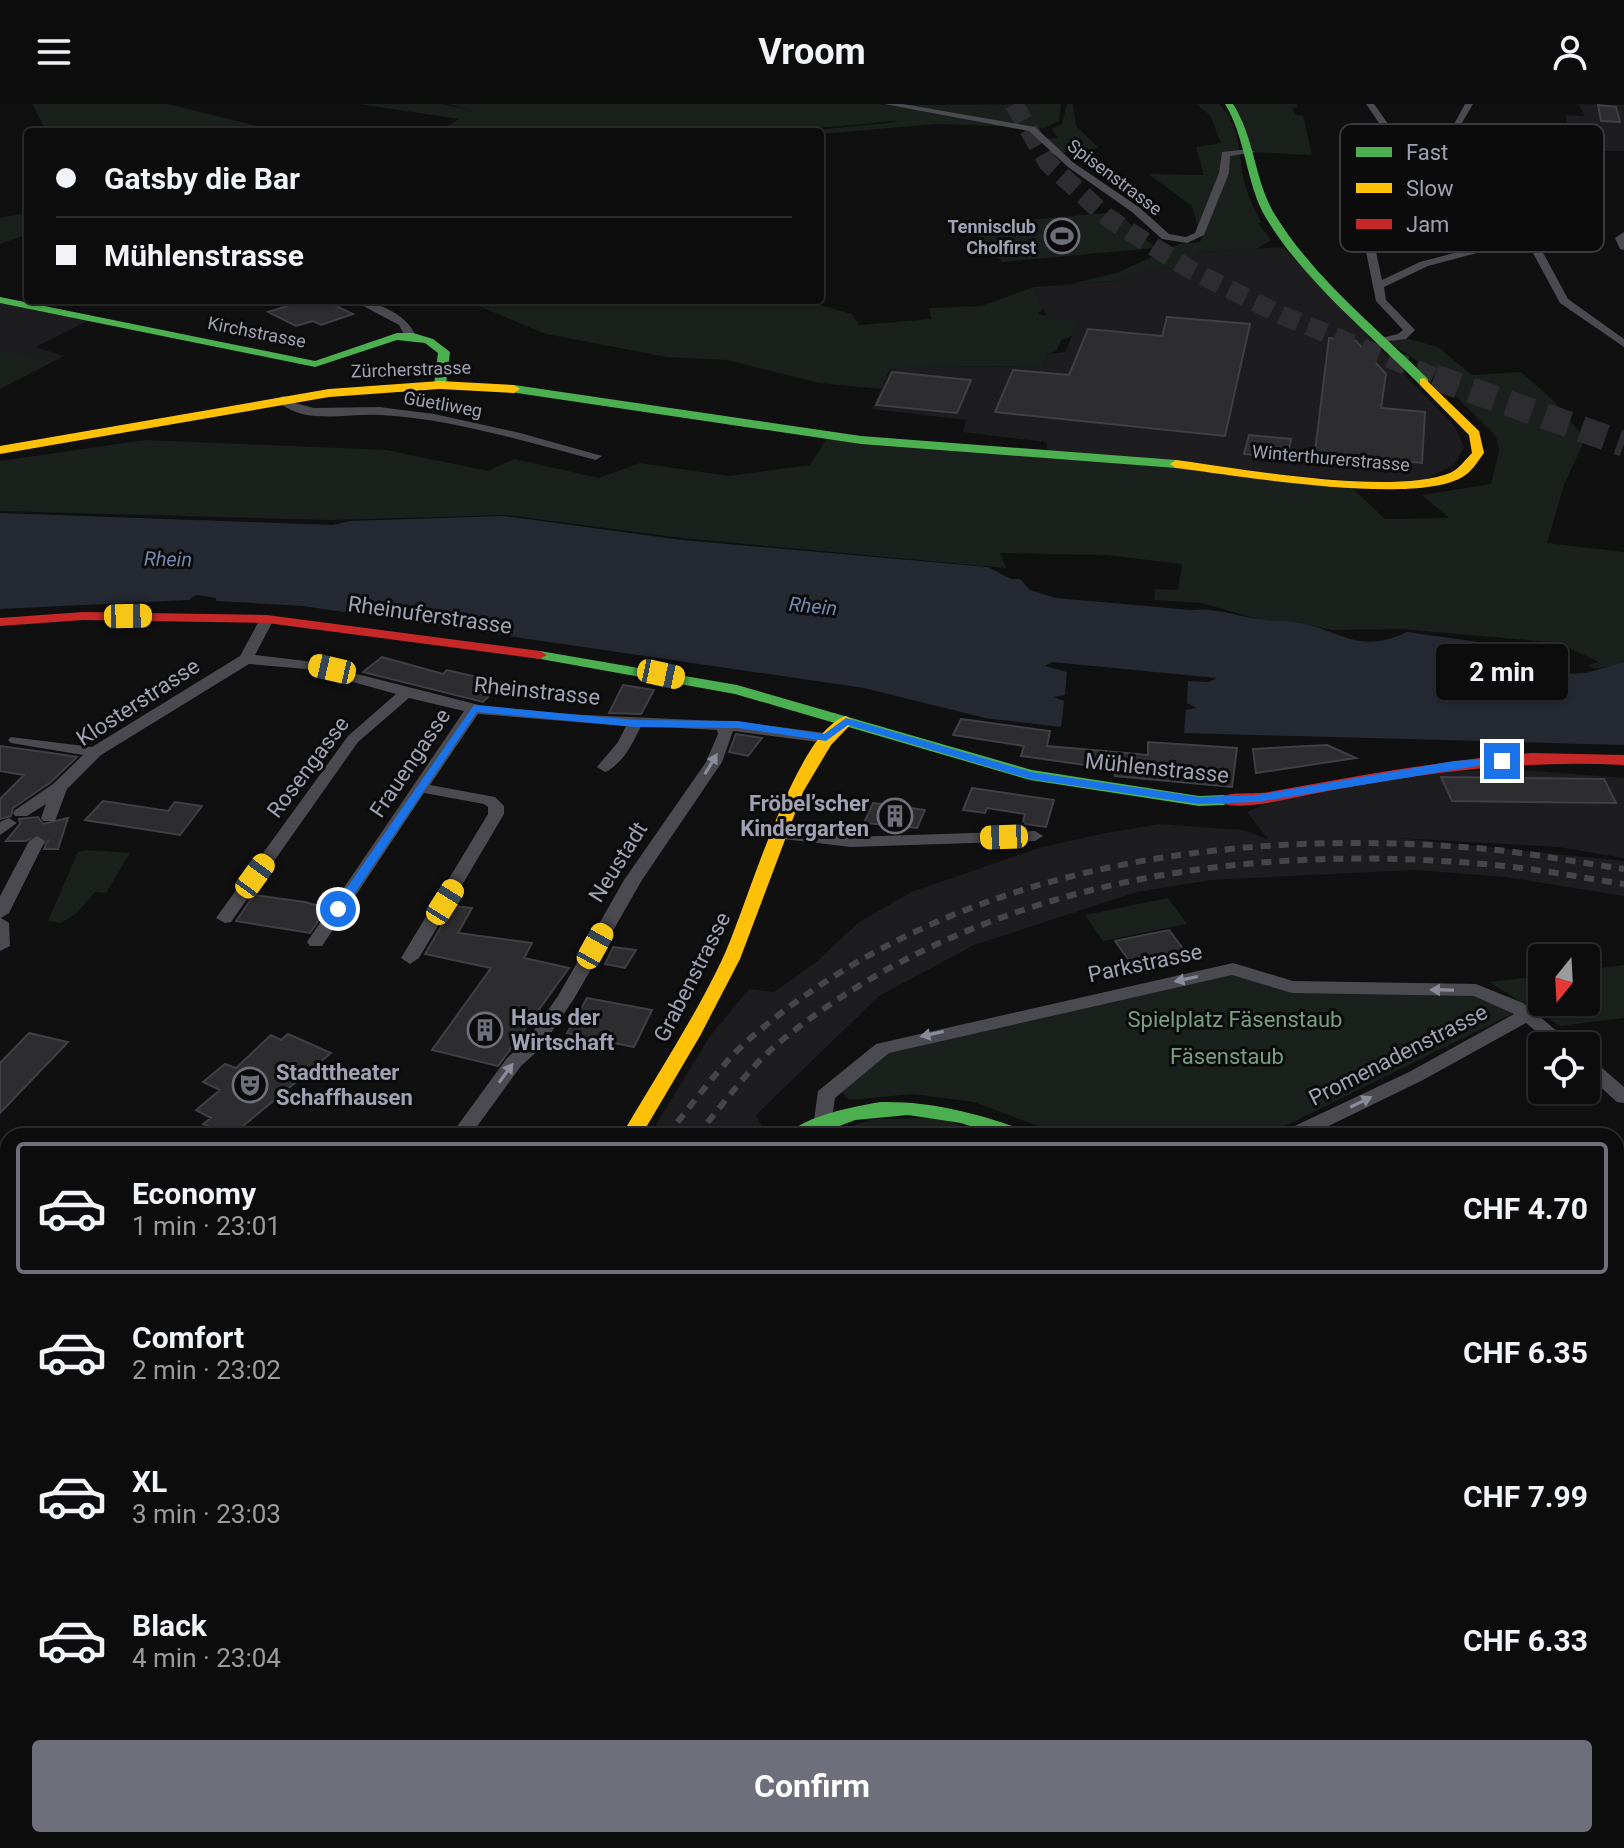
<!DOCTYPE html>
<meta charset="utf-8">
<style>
:root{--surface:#0c0c0d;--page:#151516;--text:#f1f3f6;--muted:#9a9b9d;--line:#2c2c2e;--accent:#6e6f7a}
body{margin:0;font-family:Roboto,sans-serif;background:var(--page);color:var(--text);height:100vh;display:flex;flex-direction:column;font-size:30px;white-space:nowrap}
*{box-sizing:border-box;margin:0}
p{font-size:26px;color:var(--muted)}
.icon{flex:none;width:44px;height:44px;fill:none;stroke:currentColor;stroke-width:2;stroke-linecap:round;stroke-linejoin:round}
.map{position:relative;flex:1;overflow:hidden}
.details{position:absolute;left:0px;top:1024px;width:1624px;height:720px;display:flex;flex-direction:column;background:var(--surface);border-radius:24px 24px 0 0;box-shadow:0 2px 6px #0004,0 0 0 2px var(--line)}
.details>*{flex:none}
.hud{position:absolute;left:24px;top:24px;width:800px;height:176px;border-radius:8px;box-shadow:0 2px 6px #0004,0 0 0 2px var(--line);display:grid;align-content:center;height:176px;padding:0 32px;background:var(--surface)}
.needle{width:52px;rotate:198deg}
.buttons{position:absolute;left:1528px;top:840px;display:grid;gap:16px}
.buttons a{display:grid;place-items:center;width:72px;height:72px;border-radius:8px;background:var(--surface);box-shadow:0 2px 6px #0004,0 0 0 2px var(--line);font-size:40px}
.end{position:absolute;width:36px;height:36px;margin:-18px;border:10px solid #1a73e8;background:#fff;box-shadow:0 0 0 4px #fff}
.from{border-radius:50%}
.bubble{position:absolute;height:56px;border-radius:8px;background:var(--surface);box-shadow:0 2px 6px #0004,0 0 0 2px var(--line);font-size:26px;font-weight:700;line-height:56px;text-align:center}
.car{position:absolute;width:24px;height:48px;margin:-24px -12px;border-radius:10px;box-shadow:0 0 6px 2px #0007;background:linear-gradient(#f5c518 24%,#345 0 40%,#f5c518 0 76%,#345 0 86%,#f5c518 0)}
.hud b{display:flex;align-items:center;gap:28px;height:76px;font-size:30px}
.hud b+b{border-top:2px solid var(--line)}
.hud i{width:20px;height:20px;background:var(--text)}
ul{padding:14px 0 0;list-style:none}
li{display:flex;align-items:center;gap:24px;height:132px;margin:0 16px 12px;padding:0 16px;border:4px solid transparent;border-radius:8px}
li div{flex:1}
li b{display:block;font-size:30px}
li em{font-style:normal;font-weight:700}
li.on{border-color:var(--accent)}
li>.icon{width:72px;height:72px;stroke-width:1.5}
.cta{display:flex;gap:16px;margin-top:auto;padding:16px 32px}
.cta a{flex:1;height:92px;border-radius:8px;background:var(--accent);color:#fff;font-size:32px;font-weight:700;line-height:92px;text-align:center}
header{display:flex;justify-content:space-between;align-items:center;height:104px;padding:0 32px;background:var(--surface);font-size:36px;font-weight:700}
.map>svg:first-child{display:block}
.built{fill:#1d1d1f}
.green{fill:#1a211c}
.water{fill:#242932}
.building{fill:#2d2d30;stroke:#3f3f45;stroke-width:2}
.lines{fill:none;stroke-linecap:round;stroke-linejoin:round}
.street-tunnel{stroke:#2d2d31;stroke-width:18;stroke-dasharray:18 9;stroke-linecap:butt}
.highway-tunnel-far1{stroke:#2d2d31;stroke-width:19;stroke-dasharray:19 10;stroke-linecap:butt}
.highway-tunnel{stroke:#2d2d31;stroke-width:26;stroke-dasharray:26 13;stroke-linecap:butt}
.street{fill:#4a4a50;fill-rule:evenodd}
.fast{fill:#4caf50;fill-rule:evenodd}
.slow{fill:#ffc107;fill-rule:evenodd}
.jam{fill:#c62828;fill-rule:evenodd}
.rail-far1{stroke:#46454a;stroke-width:6;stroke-dasharray:10 8;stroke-linecap:butt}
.rail{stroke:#46454a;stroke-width:8;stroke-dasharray:13 10;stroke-linecap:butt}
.oneway{fill:#8a8c9a}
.route{fill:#1a73e8}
.labels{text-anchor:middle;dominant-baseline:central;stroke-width:6;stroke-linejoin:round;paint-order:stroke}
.far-street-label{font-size:18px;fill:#a0a2b3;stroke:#0b0b0c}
.far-poi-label{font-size:18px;font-weight:bold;fill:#a0a2b3;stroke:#0b0b0c;text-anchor:end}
.far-water-label{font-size:20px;font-style:italic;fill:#7388b1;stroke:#0b0b0c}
.street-label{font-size:22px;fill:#a0a2b3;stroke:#0b0b0c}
.poi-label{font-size:22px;font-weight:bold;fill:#a0a2b3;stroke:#0b0b0c;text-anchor:start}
.park-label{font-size:22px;fill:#75a080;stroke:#0b0b0c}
.key{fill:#0b0b0c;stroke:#38383e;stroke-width:2}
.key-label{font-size:22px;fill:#a0a2b3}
</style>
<header><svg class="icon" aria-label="menu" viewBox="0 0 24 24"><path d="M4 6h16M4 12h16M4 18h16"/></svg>Vroom<svg class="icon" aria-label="person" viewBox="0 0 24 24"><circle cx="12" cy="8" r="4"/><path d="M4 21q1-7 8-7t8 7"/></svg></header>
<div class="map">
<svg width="1624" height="1744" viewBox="0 0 1624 1744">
<rect width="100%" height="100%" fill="#101011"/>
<path class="built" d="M1578 0 1624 1V47H1575L1565 11 1585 12Z
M1283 143 1455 323 1464 343 1454 361 1411 382 1048 349 1046 338 963 328 966 316 872 305 890 267 898 263 1043 262 1048 250 1065 248 1076 223 1081 220 1048 216 1034 183 1118 177 1140 168 1178 163 1202 148Z
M0 199 88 217 35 243 64 252 0 285Z
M1524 666 1624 674V754L1559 743 1398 734 1624 757V792L1506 773 1415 766 1211 776 1137 788 974 841 879 892 756 1011 765 1029 763 1032H649L710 932 749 885 774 888 816 858 858 819 911 788 1039 744 1106 729 1160 720 1243 726 1268 735 1247 708 1275 696 1432 667Z
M931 1736H1051L1043 1744H942Z"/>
<path class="green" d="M33 0H167L281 28H46Z
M359 0H441L474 7 448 0H878L920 6 900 1 1061 0 1059 17 1044 24 1013 20 1021 23 937 20 820 30 796 28 898 18 893 17C777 29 659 35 543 18L636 28H439L459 15Z
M1067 0H1073L1076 22 1099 44 1059 49 1045 35 1058 34 1052 25 1062 20Z
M1196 0H1219C1241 22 1238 49 1244 77 1248 92 1254 106 1262 119H1258L1271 136 1256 145 1202 148 1178 163 1141 168 1118 177 1071 180 1117 169 1179 140 1200 138 1212 109 1198 124 1192 102 1148 70 1204 71 1196 43 1221 39 1210 11Z
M1229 0H1296L1298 3 1292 4 1296 11 1303 12 1312 51 1250 48Z
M1118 108 1155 144 1002 158 970 121Z
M21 110 28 112V130L0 140V114Z
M1034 183 1043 204 1038 210 1083 220 1076 223 1072 232 1061 236 1056 247 1048 250 1043 262 898 263 889 267 881 285 820 279 727 256 667 253 546 230 464 196H802L852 210 859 221 932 215 929 204 981 202Z
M1402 233 1438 243 1472 271 1521 268 1554 297 1585 335 1564 381 1547 439 1624 448V559L1595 565 1588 561 1599 558 1559 539 1402 525 1332 526 1296 518 1265 517 1201 499 1154 496 1155 485 1178 486 1182 460 1106 451 1000 449 1006 464 682 434 506 411 329 416 0 407V357L145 336 386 346 488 367 514 355 599 374 640 359 729 372 810 361 829 331 1347 379 1385 415 1449 414 1422 391 1491 380 1499 347 1496 332 1425 262 1385 236Z
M0 245 52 258 0 285Z
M88 746 130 749 106 789 95 788 77 809 61 819 48 817 78 748Z
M1168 794 1187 820 1103 837 1085 811Z
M1624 861V914L1560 922 1489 878 1542 872V898H1586V866Z
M1232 869 1293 889H1477L1498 897 1512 910 1265 1032H1065L974 998 912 990 849 996 839 985 891 946Z
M939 1014 994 1032H821L874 1015Z"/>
<path class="water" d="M0 409 333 421 350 417 504 412 682 436 988 463 1011 475H1020L1030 486 1056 494 1191 506C1217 503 1238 513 1264 516 1274 518 1285 516 1295 518 1340 525 1357 552 1407 528L1557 549 1566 570 1586 569 1624 558V641L1184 629 1186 606 1196 604 1187 599 1188 577 1209 578 1217 574 1052 558 1045 562 1067 568 1065 591 1053 593 1064 597 1061 623 985 614 864 584 303 502 216 497V494L196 491 189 496 0 505Z"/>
<path class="building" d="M1598 1 1616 3 1620 18 1601 17Z
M306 196H324L353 210 321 221 313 217 296 222 268 208Z
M1167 213 1250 220 1225 332 995 308 1013 266 1069 271 1088 225 1162 232Z
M1329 234 1356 237 1386 270 1381 304 1425 308 1422 359 1315 348Z
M892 268 971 276 957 309 876 301Z
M1249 331 1291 335 1287 355 1244 350Z
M382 553 443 570 447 566 503 579 483 598 363 568Z
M623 581 654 586 641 610 609 609Z
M961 615 1050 627 1047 642 1082 645 1148 651V638L1237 644 1232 683 1115 672 1114 665 1021 652 1024 642 953 631Z
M736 630 762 634 748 652 729 648Z
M1327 641 1356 654 1256 669 1253 645Z
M0 642 58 650 77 653 51 678 13 704 11 712 0 715V695L24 671 0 667Z
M1441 673 1604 675 1616 699 1452 697Z
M972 684 1054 696 1046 723 1026 720 1023 717 1025 710 987 704 985 709 963 706Z
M103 697 168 707 175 698 202 702 180 731 85 716Z
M873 699 897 702 925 706 917 724 864 719Z
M38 713 43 720 68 714 58 745H44L48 736 39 729 26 737H6L20 720 19 715Z
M254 791 305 798 327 804 310 829 236 817Z
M453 802 472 804 458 829 532 839 524 854 569 864 498 962 432 946 491 864 425 850Z
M1169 826 1190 854 1135 865 1115 837Z
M613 843 636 846 625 864 605 860Z
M587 894 652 906 634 943 567 929Z
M29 929 68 938 0 1009V959Z
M288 930 331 949 231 1032 203 1020 211 1014 196 1006 220 986 203 978 225 960 236 964 271 931 281 936Z"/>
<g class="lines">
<path class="street-tunnel" d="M37 737 49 714"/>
<path class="highway-tunnel-far1" d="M1014 0 1048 59 1108 114 1189 165 1281 211 1440 275"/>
<path class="highway-tunnel" d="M1434 273 1624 340"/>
<path class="street" d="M884 0H903L1035 23 1074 59 1140 104 1169 130 1186 133 1195 129 1219 69 1222 48 1250 45 1255 48 1230 52 1229 69 1204 131 1187 139 1162 135 1132 108 1068 63 1029 27Z
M1366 0H1374L1403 41 1429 50 1447 33 1465 0H1473L1449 41 1469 48 1534 132 1568 195 1624 235V243L1560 199 1526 136 1428 162 1384 183 1386 196 1415 226 1406 235 1381 238V234L1398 230 1403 226 1376 197 1360 118 1424 55 1397 45ZM1444 46 1463 52 1523 131 1420 158 1382 176 1370 119Z
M1624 128V146L1620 145 1615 134Z
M352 196C374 196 405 209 415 230L405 232 399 221Z
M284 292 295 299 314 304 379 303 434 310 520 329 602 352 596 356C525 338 454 315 381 311 349 309 306 321 280 299V293Z
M267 511 274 515 255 551 306 557 479 601 564 610 740 618 826 629 834 634 826 639 733 627 722 658 642 776 575 893 541 944 521 962 470 1032H450L507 954 527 936 558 892 624 776 706 658 718 630 717 626 641 622C633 639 622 661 605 668L597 663 618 638 626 622 478 610 430 681 495 693 504 702V710L419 854 410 860 401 854 488 710V703L484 700 424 689 322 842H310L307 838 464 607 409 594 358 638 231 818 225 819 216 814 348 632 396 590 306 565 249 560 101 651 67 685 55 717H43L41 714 46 700 27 712H15L13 709 15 706 53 680 83 651 11 639 8 636 11 633 92 643 240 552 260 515Z
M9 714 17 719 0 731V718Z
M781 725 851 733 1035 727 1043 732 1035 737 851 743 775 734 773 730Z
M37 732 45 737 9 809 1 814 9 819 10 842 0 847V792L29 737Z
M1233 859 1293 877 1476 880 1523 899 1575 942H1554L1526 919 1423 976 1308 1032H1281L1284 1027 1409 968 1514 910 1474 892 1292 889 1232 871 889 949 835 994 831 1021H817L814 1016 818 987 876 940Z
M1586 954 1593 956 1624 983V999L1617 998 1586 970Z
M1624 1188V1211L1616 1214V1191Z
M638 1736H664L663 1744H635Z
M1203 1736H1229L1230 1744H1202Z"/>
<path class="fast" d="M1225 0H1233C1256 36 1254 79 1277 114 1316 176 1377 224 1428 275V281H1420C1368 228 1305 178 1266 114 1245 78 1247 36 1225 0Z
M0 193 315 257 397 229H413L433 235 450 248 446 281 440 285 434 281 438 249 425 239 397 236 315 263 0 199Z
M514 281 861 332 1176 356 1182 360 1176 364 861 340 510 288 508 285Z
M540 547 737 581 1032 666 1199 692 1224 691 1232 696 1224 701 1199 702 1030 676 735 590 535 554V548Z
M881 998C933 997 979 1010 1027 1027L1030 1032H1000L961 1019 908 1011 855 1016 814 1032H787C802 1012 856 1002 881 998Z
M1243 1736H1269L1268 1744H1240Z"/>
<path class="slow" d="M1424 274 1479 327 1484 349C1478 357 1472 367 1464 372 1417 403 1235 371 1176 364L1170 360 1176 356C1243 365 1390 392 1450 369 1459 365 1465 356 1472 349L1469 331 1420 281V275Z
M440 277 514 281 520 285 514 289 440 285 329 293 0 350V342L329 285Z
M846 612 854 617 831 641 803 688 740 855 700 932 641 1032H621C655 974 692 918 721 858 746 808 794 628 846 612Z
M198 1736H233L230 1744H194Z"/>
<path class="jam" d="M83 508 267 511 540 547 547 551 540 555 267 519 83 516 0 522V514Z
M1532 649 1624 651V661C1518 655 1416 670 1312 690 1291 694 1231 710 1216 696 1227 686 1254 691 1269 688 1357 672 1443 656 1532 649Z"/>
<path class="rail-far1" d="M666 1032C694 999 721 959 754 931 957 758 1240 721 1498 746 1540 751 1582 759 1624 765
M696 1032C723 1001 749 963 781 937 981 774 1254 736 1504 762 1544 766 1584 774 1624 780"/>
<path class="rail" d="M0 1675 8 1670
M0 1694 8 1689
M0 1738 8 1733
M21 1744 34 1736
M93 1744 105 1736"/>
</g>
<defs><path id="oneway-solid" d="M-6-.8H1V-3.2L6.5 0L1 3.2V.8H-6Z" transform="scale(2)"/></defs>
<g class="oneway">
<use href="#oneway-solid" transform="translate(711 660) rotate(-59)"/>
<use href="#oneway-solid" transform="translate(1186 875) rotate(168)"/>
<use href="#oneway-solid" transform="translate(1442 886) rotate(-179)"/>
<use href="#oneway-solid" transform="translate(932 930) rotate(168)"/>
<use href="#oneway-solid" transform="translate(506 969) rotate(-54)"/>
<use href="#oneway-solid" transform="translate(1361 998) rotate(-26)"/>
</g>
<path class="route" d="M474 601 635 616 738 617 824 630 846 614 1031 668 1199 693 1257 691 1454 657 1502 654 1508 657 1257 698 1199 700 1030 675 848 621 826 637 738 624 635 623 477 608 342 808H334L332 805Z"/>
<defs>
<g id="stadium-ring" transform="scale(1.8)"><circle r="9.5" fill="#0b0b0c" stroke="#6e6f7a" stroke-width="1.5"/><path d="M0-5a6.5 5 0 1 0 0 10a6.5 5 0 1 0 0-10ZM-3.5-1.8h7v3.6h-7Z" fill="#6e6f7a"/></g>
<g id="building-ring" transform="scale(1.8)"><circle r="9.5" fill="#0b0b0c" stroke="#6e6f7a" stroke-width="1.5"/><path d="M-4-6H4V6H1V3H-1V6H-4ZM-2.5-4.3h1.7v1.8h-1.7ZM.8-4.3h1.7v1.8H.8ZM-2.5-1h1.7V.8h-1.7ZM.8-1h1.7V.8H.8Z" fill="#6e6f7a"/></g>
<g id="theatre-ring" transform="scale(1.8)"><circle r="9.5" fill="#0b0b0c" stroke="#6e6f7a" stroke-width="1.5"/><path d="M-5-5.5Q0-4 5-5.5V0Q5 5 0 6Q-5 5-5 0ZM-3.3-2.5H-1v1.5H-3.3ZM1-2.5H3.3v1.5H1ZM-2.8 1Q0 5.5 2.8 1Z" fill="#6e6f7a"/></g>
</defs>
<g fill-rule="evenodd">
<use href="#stadium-ring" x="1062" y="132"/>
<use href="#building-ring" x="895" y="712"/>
<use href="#building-ring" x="485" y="926"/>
<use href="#theatre-ring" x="250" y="981"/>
</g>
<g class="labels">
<g class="far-street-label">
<text transform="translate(1115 73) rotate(37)">Spisenstrasse</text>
<text transform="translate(257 228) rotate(11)">Kirchstrasse</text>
<text transform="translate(411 265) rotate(-2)">Zürcherstrasse</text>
<text transform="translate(443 300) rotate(10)">Güetliweg</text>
<text transform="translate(1331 354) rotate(5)">Winterthurerstrasse</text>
</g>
<g class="far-poi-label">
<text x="1036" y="122">Tennisclub<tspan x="1036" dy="21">Cholfirst</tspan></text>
</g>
<g class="far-water-label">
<text transform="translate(168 455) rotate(1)">Rhein</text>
<text transform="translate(813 502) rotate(6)">Rhein</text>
</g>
<g class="street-label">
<text transform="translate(430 511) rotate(8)">Rheinuferstrasse</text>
<text transform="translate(537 587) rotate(6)">Rheinstrasse</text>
<text transform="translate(138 598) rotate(-33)">Klosterstrasse</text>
<text transform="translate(410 659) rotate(-56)">Frauengasse</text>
<text transform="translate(308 663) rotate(-53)">Rosengasse</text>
<text transform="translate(1157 664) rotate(6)">Mühlenstrasse</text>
<text transform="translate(618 758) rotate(-58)">Neustadt</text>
<text transform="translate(1145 859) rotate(-12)">Parkstrasse</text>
<text transform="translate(692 873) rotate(-63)">Grabenstrasse</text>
<text transform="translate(1398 951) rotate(-27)">Promenadenstrasse</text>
</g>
<g class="poi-label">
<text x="869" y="699" text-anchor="end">Fröbel’scher<tspan x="869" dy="25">Kindergarten</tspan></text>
<text x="511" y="913">Haus der<tspan x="511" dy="25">Wirtschaft</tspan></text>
<text x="276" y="968">Stadttheater<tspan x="276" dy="25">Schaffhausen</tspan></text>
</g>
<g class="park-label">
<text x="1235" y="915">Spielplatz Fäsenstaub</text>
<text x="1227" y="952">Fäsenstaub</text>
</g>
</g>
<rect x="1340" y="20" width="264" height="128" rx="12" class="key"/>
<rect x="1356" y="43" width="36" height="10" fill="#4caf50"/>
<rect x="1356" y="79" width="36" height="10" fill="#ffc107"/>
<rect x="1356" y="115" width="36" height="10" fill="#c62828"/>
<g class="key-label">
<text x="1406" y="56">Fast</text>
<text x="1406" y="92">Slow</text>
<text x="1406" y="128">Jam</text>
</g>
</svg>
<div class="buttons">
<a><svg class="needle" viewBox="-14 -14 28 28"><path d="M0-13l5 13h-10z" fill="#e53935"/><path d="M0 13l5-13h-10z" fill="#9a9b9d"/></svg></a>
<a><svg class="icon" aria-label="locate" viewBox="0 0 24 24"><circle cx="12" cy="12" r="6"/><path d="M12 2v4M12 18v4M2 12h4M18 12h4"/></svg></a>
</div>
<i class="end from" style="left:338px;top:805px"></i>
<i class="end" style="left:1502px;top:657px"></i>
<div class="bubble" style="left:1436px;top:540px;width:132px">2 min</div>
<i class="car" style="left:128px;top:512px;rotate:89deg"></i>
<i class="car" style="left:332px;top:565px;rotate:283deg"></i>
<i class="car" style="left:661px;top:570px;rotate:102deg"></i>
<i class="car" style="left:1004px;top:733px;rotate:268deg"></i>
<i class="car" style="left:255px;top:772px;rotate:36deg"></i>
<i class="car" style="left:445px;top:798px;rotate:32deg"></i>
<i class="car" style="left:595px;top:842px;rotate:29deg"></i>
<div class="hud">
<b><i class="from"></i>Gatsby die Bar</b>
<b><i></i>Mühlenstrasse</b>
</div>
<section class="details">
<ul>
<li class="on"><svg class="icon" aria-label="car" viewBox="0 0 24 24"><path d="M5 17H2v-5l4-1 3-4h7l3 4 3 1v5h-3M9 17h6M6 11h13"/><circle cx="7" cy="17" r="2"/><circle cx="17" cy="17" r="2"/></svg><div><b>Economy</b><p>1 min · 23:01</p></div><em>CHF 4.70</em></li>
<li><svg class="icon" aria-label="car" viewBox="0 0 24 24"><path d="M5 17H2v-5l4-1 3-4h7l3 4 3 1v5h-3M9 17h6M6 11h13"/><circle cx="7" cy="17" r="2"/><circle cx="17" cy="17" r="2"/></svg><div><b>Comfort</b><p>2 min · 23:02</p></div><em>CHF 6.35</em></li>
<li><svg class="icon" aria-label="car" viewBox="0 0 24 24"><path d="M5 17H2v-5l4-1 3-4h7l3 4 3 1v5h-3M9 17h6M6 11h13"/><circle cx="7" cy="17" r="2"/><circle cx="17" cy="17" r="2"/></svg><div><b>XL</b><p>3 min · 23:03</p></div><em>CHF 7.99</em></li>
<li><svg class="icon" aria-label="car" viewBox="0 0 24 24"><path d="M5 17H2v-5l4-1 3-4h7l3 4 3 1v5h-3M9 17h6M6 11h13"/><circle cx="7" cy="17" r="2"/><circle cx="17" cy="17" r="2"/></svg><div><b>Black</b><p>4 min · 23:04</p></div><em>CHF 6.33</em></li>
</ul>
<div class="cta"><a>Confirm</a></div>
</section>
</div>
